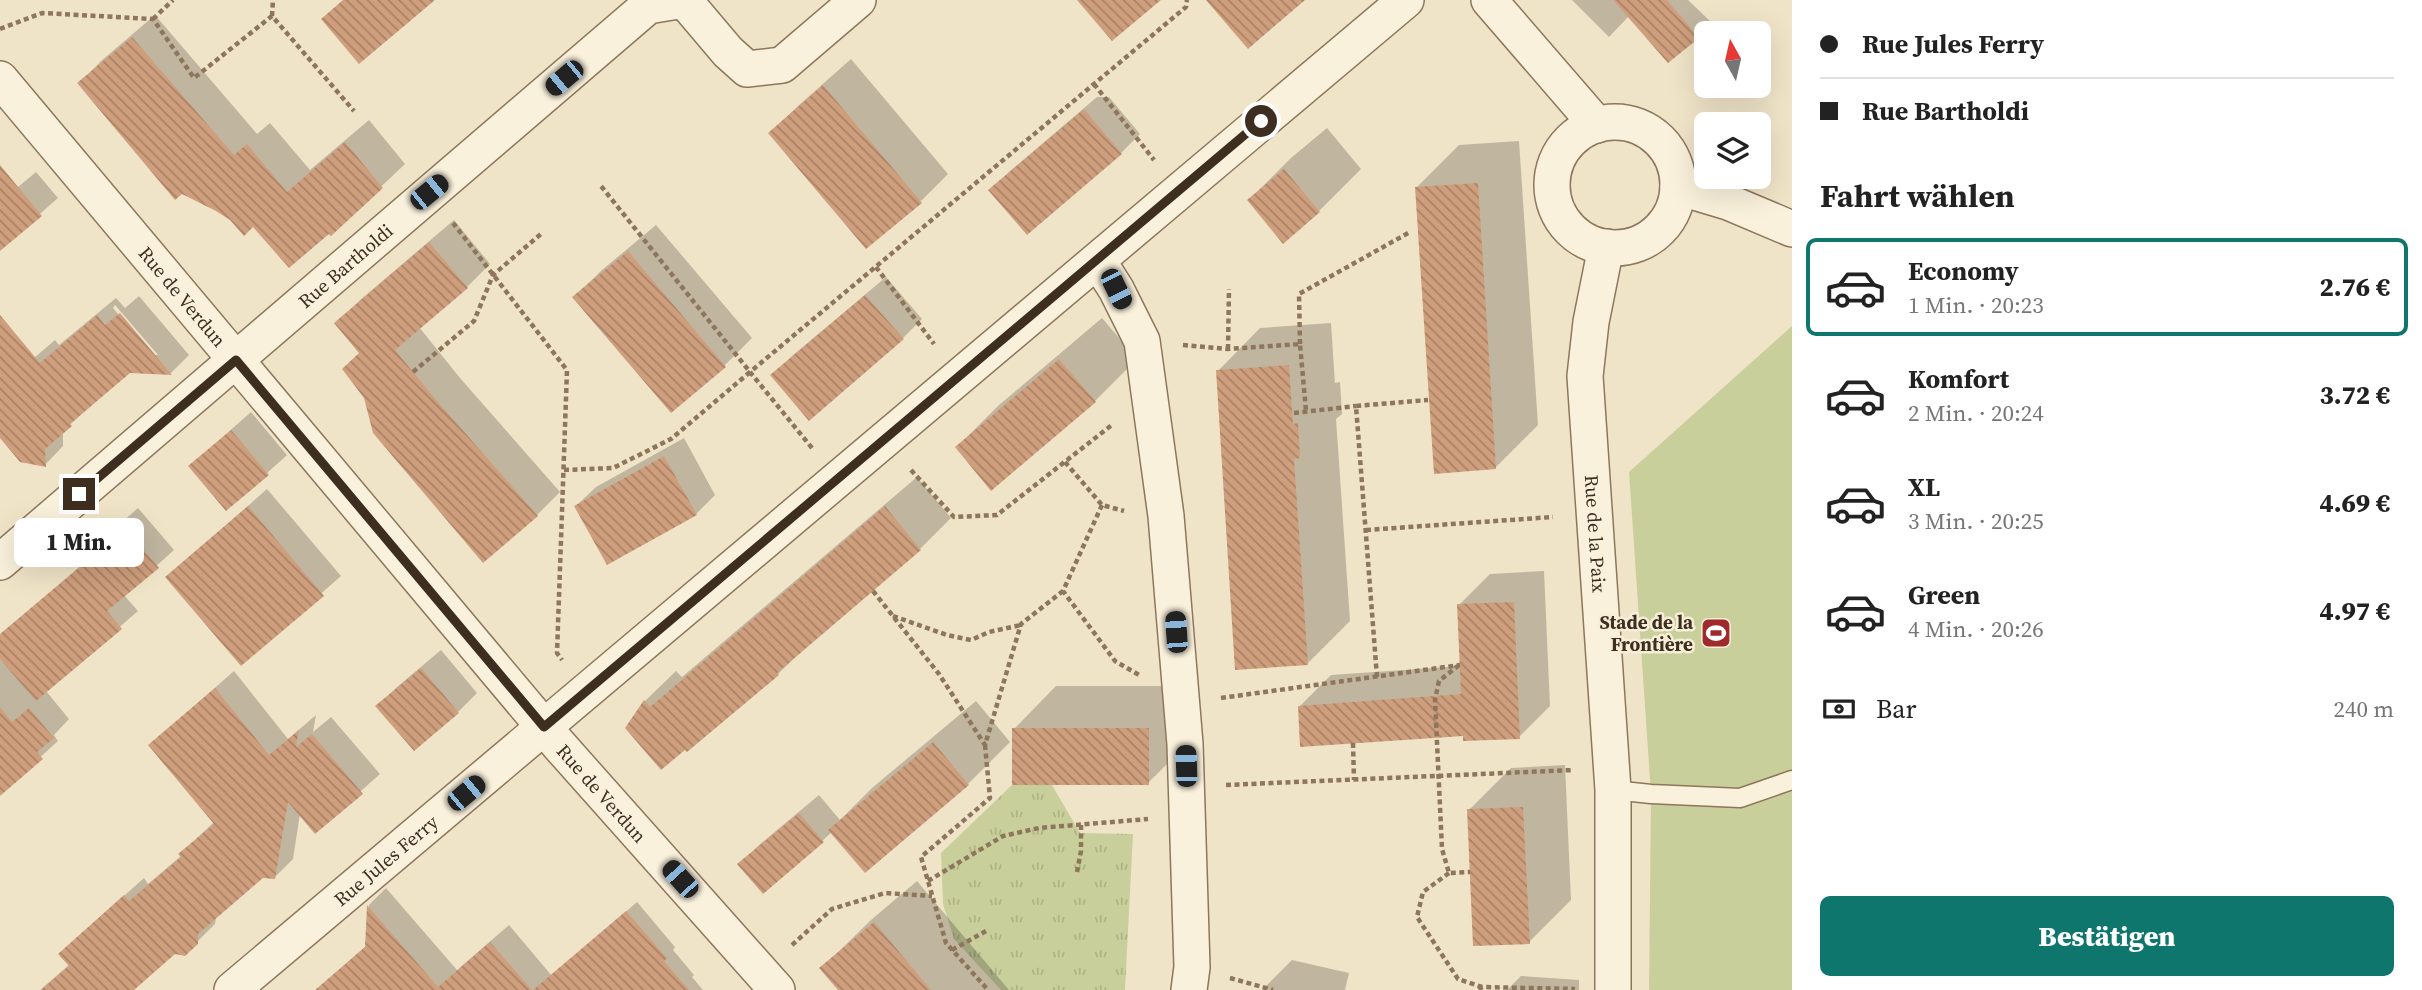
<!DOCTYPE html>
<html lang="de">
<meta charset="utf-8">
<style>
:root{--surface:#fff;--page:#f6f6f6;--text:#222;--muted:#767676;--line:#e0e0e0;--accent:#0f766e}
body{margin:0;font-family:"Source Serif 4",serif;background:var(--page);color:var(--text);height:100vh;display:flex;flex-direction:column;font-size:26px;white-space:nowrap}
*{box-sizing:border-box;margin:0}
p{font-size:23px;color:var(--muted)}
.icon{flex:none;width:38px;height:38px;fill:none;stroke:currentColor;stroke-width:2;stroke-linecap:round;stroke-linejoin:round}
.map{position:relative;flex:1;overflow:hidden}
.sheet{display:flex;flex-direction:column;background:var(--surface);width:630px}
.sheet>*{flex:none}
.guide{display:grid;align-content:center;height:154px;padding:0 28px;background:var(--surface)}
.needle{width:46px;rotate:352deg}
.controls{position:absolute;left:1694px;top:21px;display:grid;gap:14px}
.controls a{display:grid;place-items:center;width:77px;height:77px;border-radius:10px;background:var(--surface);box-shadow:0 7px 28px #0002;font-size:35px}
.end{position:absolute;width:32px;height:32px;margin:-16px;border:9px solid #3d2e20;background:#fff;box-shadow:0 0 0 4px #fff}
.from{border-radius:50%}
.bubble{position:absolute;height:49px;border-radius:10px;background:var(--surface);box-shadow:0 7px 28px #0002;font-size:23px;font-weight:800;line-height:49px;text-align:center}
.car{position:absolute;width:21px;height:42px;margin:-21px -10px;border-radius:9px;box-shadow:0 0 5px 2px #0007;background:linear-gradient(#222 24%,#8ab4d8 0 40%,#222 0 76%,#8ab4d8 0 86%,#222 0)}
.guide b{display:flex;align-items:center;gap:24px;height:66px;font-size:26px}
.guide b+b{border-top:2px solid var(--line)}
.guide i{width:18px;height:18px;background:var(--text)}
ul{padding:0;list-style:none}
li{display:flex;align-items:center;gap:21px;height:98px;margin:0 14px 10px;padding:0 14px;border:4px solid transparent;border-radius:10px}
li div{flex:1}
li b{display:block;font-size:26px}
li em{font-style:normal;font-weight:800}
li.selected{border-color:var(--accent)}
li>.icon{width:63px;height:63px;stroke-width:1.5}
h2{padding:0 28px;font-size:32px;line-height:84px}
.pay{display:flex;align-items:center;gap:18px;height:77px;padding:0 28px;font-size:26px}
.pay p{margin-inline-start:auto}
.cta{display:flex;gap:14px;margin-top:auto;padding:14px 28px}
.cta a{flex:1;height:80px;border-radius:10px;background:var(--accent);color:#fff;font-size:28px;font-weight:800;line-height:80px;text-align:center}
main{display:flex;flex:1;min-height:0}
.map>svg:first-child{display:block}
.grass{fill:url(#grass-tufts)}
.pitch{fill:#c9cf9b}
.shadow{fill:#0003;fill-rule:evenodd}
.building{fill:url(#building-back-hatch)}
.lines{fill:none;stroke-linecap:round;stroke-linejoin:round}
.lane-casing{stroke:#8d765c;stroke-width:21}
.street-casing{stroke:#8d765c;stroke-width:38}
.path{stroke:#8d765c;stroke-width:4.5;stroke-dasharray:5 3.5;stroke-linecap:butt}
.lane{stroke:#faf1dc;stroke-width:18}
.street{stroke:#faf1dc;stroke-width:35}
.route{stroke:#3d2e20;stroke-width:9}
.labels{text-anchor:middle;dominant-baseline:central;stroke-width:5;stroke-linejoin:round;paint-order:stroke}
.street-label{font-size:19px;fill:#3d2e20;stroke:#f7eed8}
.poi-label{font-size:19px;font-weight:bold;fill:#3d2e20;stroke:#f7eed8;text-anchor:end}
</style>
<main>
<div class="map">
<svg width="1792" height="990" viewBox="0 0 1792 990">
<defs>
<pattern id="grass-tufts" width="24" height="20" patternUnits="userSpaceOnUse" patternTransform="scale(1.75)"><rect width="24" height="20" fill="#c9cf9b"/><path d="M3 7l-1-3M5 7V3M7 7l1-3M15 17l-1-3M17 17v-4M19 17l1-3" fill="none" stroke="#aeb285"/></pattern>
<pattern id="building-back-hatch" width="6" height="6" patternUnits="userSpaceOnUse" patternTransform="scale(1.75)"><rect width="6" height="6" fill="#cf9f7d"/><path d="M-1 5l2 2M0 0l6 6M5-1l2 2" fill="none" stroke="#a98266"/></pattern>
</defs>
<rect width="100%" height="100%" fill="#f0e4c8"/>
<path class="grass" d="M1012 785H1052L1080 833 1133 834 1125 990H1001L954 939 943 904 941 853Z"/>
<path class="pitch" d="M1792 326V990H1649L1651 794 1629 472Z"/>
<path class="shadow" d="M1572 0H1688L1711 22 1694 39 1629 16 1609 37Z
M155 15 257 134 270 123 310 170 369 120 405 164 331 234 254 225 231 219 79 84 101 61Z
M851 59 948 174 921 201 770 133 798 106Z
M1097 97H1109L1140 134 1121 153 991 191 1010 171Z
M1327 128 1361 169 1319 211 1249 200 1291 158Z
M1519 141 1538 425 1495 468 1417 187 1459 145Z
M36 172 58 198 0 249V202Z
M454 220 490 264 467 287 419 327 460 378 560 492 537 515 361 352 337 323 360 300Z
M656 225 752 338 725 365 671 411 574 297 602 270Z
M886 277 922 319 903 338 773 375 792 356Z
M139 296 189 355 171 373 129 371 63 431V446L45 465 0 435V387L55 340 59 345 116 298 125 308ZM115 305 158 355H153L113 308Z
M1102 318 1137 359 1095 401 957 447 999 405Z
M1331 323 1335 383 1340 382 1342 414 1336 419 1350 621 1307 664 1218 371 1260 328Z
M251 412 287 455 227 509 190 466Z
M684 438 715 495 696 514 576 506 596 487Z
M917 477 951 518 920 549 808 645 778 674 627 728 645 701 676 671 682 677Z
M267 489 341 576 241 664 168 577Z
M138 508 174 550 124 595 138 611 46 691 69 719 54 735 58 741 0 794V636L83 564 79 560Z
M1544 571 1550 706 1519 737 1465 734 1300 706 1331 675 1461 666 1459 605 1490 574Z
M441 650 477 693 458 712 378 706 397 687Z
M234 671 288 739 316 715 313 732 331 717 380 774 315 832 300 814 293 859 275 877H262L216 917 215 924 196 943 174 952 130 990H40L70 964 79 936 144 878 148 884 182 855 180 854 214 822 150 745Z
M1056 686H1190V741L1148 783 1014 729Z
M976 701 1010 742 968 784 865 871 832 832 822 841 740 864 759 845 819 795 840 820 872 788Z
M1565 765 1571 900 1529 942 1469 810 1511 768Z
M917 881 1009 990H852L828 962 871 920Z
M386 888 457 970 509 925 552 976 637 902 675 947 673 950 694 975 692 977 703 990H317L366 946 369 905Z
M1292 960 1349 973 1345 990H1262Z
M1521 976 1579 980V990H1507Z"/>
<path class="building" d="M343 0H435L359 64 321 19Z
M1077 0H1161L1112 41Z
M1206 0H1305L1248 49Z
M1613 0H1667L1699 38 1668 63Z
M132 37 234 155 247 144 287 192 345 142 383 188 331 236 329 234 289 268 253 227 244 236 230 220 216 211 182 194 175 200 77 83Z
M823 85 922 203 866 249 768 133Z
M1084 109 1122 154 1027 235 988 190Z
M0 165 42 216 0 251Z
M1284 169 1320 212 1283 244 1247 200Z
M1478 183 1496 469 1434 474 1415 187Z
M429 242 468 288 395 350 437 401 538 516 483 563 373 433 364 398 342 369 359 353 334 323Z
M628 251 726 367 671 413 572 297Z
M865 295 904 339 809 421 770 375Z
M120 313 172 375 130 373 70 424 72 426 45 449 46 467 20 462 0 438V315L40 363 97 315 105 325Z
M1059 359 1096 402 991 491 955 447Z
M1289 365 1293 424 1298 423 1300 458 1294 459 1308 665 1235 670 1216 370Z
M231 430 269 475 226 511 188 466Z
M664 456 697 515 607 565 574 506Z
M248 506 324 596 241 666 165 577Z
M885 506 921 550 777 673 779 675 687 752 685 750 661 770 625 728 644 700 650 707Z
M120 523 159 568 107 611 122 629 36 701 0 659V634L82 565 77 560Z
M1514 602 1520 739 1463 741V736L1300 747 1298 706 1461 694 1457 604Z
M421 668 459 713 414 751 375 706Z
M215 688 269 755 299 730 296 747 312 734 363 794 315 834 288 802 275 879 263 878 198 934V944L185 956 175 954 134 990H41L69 966 58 954 124 895 129 901 181 857 178 854 214 824 148 745Z
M0 707 12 722 29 708 54 738 37 752 43 759 0 796Z
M1012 728H1149V785H1012Z
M933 742 969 785 865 873 828 830Z
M1523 807 1530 944 1473 946 1467 809Z
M799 813 824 842 763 894 737 864Z
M367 905 438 987 490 942 532 990H315L365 947Z
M626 911 667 958 664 961 689 990H533Z
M874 922 931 990H838L819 968Z"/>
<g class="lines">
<g class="lane-casing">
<path id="lane" d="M1613 790 1651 794 1740 798 1792 780"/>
</g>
<g class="street-casing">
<g id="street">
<path d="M1489 0 1597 125"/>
<path id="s1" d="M0 79 559 745 777 990"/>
<circle cx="1615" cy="185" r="63"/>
<path d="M1678 187 1728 202 1792 229"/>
<path id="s2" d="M1606 247 1591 322 1585 376 1613 790V990"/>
<path d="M1098 261 1116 289 1142 341 1166 516 1185 744 1192 967 1189 990"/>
<path id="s3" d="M0 562 648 6 684 0 728 52 747 69 782 65 858 0"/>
<path id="s4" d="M232 990 1406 0"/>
</g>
</g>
<path class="path" d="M272 16 273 0
M153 19 173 0
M0 29 42 13 153 19 194 78 272 16 354 111
M1094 84 1154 160
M453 223 567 370 557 653 562 660
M876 267 934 344
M1300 344 1299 294 1410 232
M1183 345 1228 349 1300 344 1306 411
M1228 349 1229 289
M413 372 474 321 493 275 542 233
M1294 413 1356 406
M812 448 750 372 1186 7 1187 0
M1065 462 1102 505 1124 511
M564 470 613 468 671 439 750 372 601 186
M911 470 954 517 997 515 1113 424
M1102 505 1063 591 1115 661 1141 676
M1366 530 1553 517
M873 591 939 674 985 745 1021 624 1063 591
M893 616 947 635 971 640 989 632 1021 625
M1459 665 1439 681 1435 700 1442 849 1449 873 1470 872
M1377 677 1356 406 1428 400
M1221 698 1460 665
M1353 743 1354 780
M985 745 990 798 921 857 946 943 988 990
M1226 785 1574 770
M1077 872 1081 851V825
M1449 873 1423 892 1417 917 1458 979 1482 987
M928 881 1003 836 1039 828 1148 819
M792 945 832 909 885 893 932 896
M952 950 986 931
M1230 978 1273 990
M1479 990 1482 987 1575 989"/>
<use href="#lane" class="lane"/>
<use href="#street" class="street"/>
</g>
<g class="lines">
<path class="route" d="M79 494 236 360 544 727 1261 121"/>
</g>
<defs>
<g id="stadium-square" transform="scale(1.575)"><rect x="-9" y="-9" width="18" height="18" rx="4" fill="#9e2a2b" stroke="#f7eed8"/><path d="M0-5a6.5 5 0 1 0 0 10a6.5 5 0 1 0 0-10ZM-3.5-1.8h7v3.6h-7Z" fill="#fff"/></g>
</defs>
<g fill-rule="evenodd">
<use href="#stadium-square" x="1716" y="633"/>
</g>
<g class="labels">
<g class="street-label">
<text stroke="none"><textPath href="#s3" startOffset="455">Rue Bartholdi</textPath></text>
<text stroke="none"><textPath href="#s1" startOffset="284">Rue de Verdun</textPath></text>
<text stroke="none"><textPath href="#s2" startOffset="289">Rue de la Paix</textPath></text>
<text stroke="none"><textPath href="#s1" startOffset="934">Rue de Verdun</textPath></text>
<text stroke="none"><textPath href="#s4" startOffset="201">Rue Jules Ferry</textPath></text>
</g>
<g class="poi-label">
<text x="1693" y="622">Stade de la<tspan x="1693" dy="22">Frontière</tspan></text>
</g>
</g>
</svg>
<div class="controls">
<a><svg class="needle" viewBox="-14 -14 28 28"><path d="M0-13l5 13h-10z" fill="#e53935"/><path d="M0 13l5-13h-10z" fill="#767676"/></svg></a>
<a><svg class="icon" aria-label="layers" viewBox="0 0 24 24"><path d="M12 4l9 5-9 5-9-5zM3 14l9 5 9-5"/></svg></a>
</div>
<i class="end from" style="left:1261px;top:121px"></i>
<i class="end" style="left:79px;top:494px"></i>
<div class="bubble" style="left:14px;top:518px;width:130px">1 Min.</div>
<i class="car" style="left:564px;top:78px;rotate:230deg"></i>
<i class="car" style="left:429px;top:192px;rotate:51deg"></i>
<i class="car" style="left:1116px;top:289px;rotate:154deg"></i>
<i class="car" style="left:1176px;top:632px;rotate:356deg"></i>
<i class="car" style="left:1186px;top:766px;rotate:358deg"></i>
<i class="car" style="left:466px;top:793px;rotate:50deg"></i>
<i class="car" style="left:680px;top:879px;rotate:318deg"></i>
</div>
<section class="sheet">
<div class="guide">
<b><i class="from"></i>Rue Jules Ferry</b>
<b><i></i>Rue Bartholdi</b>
</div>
<h2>Fahrt wählen</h2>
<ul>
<li class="selected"><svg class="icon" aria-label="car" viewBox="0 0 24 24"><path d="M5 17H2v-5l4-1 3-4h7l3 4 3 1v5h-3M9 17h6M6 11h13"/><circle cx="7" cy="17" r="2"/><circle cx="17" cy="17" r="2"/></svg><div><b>Economy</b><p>1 Min. · 20:23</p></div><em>2.76 €</em></li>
<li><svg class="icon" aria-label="car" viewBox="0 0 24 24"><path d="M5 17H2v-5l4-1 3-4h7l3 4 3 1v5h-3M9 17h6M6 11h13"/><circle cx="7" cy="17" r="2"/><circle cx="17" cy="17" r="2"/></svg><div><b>Komfort</b><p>2 Min. · 20:24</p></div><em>3.72 €</em></li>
<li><svg class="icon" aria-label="car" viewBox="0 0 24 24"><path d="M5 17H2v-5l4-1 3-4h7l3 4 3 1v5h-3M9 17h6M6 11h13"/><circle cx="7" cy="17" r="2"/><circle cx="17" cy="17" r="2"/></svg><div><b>XL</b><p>3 Min. · 20:25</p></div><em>4.69 €</em></li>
<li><svg class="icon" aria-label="car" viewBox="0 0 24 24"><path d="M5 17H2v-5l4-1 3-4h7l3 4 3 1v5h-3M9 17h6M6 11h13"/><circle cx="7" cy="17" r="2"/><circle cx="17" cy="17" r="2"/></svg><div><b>Green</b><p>4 Min. · 20:26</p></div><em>4.97 €</em></li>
</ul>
<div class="pay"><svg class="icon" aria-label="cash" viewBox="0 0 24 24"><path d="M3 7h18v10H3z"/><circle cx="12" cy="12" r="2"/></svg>Bar<p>240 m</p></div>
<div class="cta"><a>Bestätigen</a></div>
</section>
</main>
